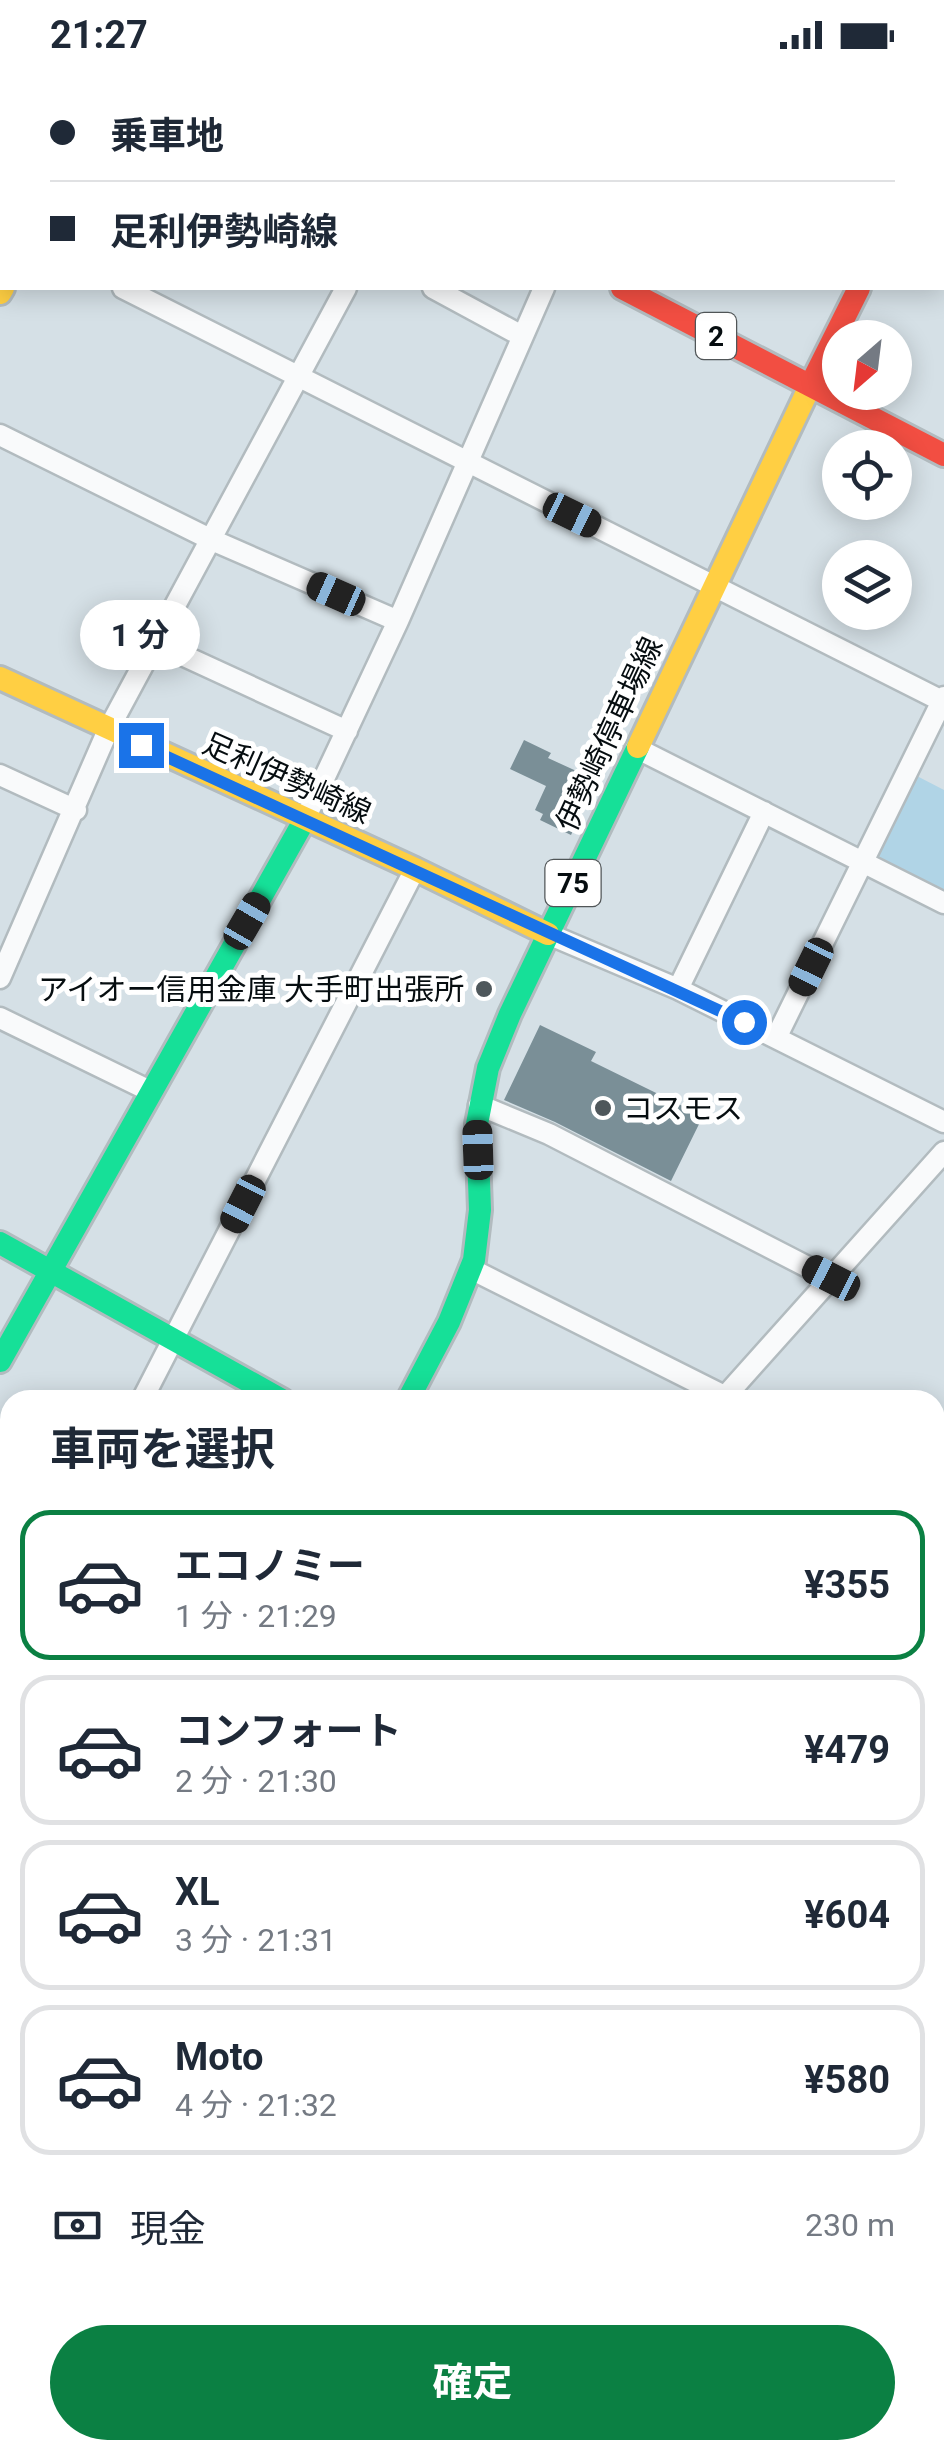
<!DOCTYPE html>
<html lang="ja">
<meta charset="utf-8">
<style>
:root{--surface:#fff;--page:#f2f2f3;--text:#1f2937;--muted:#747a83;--line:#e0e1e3;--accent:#0b8043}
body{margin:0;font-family:Roboto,"Noto Sans JP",sans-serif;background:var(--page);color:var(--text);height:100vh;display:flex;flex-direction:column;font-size:38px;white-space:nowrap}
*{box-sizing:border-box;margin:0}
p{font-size:32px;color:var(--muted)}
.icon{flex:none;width:55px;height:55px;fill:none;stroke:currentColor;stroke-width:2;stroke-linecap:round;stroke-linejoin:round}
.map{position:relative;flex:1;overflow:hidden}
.details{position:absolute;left:0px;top:1320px;width:945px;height:1070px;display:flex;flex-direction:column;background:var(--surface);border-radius:30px 30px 0 0;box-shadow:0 5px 25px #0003}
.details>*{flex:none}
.hud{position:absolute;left:0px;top:0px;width:945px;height:220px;box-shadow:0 5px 25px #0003;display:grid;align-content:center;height:220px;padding:0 50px;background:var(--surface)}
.needle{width:65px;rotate:208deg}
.controls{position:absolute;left:822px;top:250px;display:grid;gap:20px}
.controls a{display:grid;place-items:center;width:90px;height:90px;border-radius:50%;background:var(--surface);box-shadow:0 5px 25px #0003;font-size:50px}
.end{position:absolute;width:45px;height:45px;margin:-22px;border:12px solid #1a73e8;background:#fff;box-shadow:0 0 0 5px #fff}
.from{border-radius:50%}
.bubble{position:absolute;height:70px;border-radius:35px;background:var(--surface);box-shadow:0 5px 25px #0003;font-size:32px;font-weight:700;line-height:70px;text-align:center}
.car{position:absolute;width:30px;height:60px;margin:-30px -15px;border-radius:12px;box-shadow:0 0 8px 2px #0007;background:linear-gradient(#222 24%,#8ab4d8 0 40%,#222 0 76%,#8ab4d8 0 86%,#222 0)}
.hud b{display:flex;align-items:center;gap:35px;height:95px;font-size:38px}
.hud b+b{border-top:2px solid var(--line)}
.hud i{width:25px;height:25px;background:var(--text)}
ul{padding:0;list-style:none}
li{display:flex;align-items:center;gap:30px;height:150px;margin:0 20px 15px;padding:0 30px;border:5px solid var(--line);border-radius:30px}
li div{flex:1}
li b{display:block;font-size:38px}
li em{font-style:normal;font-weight:700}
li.current{border-color:var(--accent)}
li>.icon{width:90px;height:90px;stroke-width:1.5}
h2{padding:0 50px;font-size:45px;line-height:120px}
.pay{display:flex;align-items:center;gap:25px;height:110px;padding:0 50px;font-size:38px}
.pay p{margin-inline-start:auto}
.cta{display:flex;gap:20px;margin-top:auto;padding:20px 50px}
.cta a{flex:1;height:115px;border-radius:60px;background:var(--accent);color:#fff;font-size:40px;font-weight:700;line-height:115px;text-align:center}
.status{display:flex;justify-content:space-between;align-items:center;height:70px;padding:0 50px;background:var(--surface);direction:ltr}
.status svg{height:28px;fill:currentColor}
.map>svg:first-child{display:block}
.green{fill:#b0d4e6}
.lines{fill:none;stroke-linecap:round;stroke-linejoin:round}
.stream{stroke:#87bdd5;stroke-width:6}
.building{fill:#7a8f97}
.lane-casing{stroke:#b2bbbf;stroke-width:15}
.street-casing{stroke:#b2bbbf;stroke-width:25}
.fast-casing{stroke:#b2bbbf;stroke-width:28}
.slow-casing{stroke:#b2bbbf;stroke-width:28}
.jam-casing{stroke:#b2bbbf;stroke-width:28}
.path{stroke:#bdc1c3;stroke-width:4;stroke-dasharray:10 5;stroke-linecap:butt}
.lane{stroke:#f9fafb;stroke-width:10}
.street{stroke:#f9fafb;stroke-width:20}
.fast{stroke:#16e098;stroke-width:22}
.slow{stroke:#ffcf43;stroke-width:22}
.jam{stroke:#f24e42;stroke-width:22}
.rail{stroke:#b4b6b8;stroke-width:6;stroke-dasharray:15 8;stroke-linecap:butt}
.route{stroke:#1a73e8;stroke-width:12}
.poi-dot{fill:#4e575b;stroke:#fff;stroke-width:4}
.labels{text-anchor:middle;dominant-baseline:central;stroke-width:10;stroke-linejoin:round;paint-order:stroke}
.shield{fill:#fff;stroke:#515658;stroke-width:2.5}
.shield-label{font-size:28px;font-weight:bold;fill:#060d10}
.street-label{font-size:30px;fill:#060d10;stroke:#fff}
.poi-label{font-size:30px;fill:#060d10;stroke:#fff;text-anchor:end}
</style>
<div class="status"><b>21:27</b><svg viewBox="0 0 49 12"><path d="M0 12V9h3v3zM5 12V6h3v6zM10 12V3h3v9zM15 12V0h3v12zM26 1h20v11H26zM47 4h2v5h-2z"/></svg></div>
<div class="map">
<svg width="944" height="2390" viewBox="0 0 944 2390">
<rect width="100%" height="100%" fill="#d5e0e6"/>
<path class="green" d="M915 705 944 720V821L880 788 877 779Z
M935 2016 944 2022V2362L941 2367 935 2359Z"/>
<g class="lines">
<path class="stream" d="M898 2380 903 2390"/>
</g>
<path class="building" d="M524 670 551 683 548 688 596 710 571 765 540 750 543 744 535 740 546 716 510 699Z
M540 955 596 982 591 991 703 1046 671 1111 555 1052 504 1030Z"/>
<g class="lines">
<g class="lane-casing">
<path id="lane" d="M0 1424 10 1429
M0 1983 10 1993
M536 2380 551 2390"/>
</g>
<g class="street-casing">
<path id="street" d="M25 0 30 2
M562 0 567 2
M837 0 841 2
M456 2 457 0
M894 2 896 0
M942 61 944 62
M0 155 2 156
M942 206 944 207
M123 218 944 632
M433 218 522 266
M0 365 212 470 398 551
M156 573 347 661
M636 678 944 833
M0 705 76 740
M305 749 398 551 544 218
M548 864 678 919 944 1052
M0 908 108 660 346 218
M678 919 764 742
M0 948 152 1022
M776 968 944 627
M479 1035 549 1064 831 1209
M471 1199 732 1330
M142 1330 415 799
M722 1330 944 1082
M935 1399 944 1382
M935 1459 944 1464
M0 1595 10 1578
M935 1759 944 1764
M935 1858 944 1836
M935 1903 944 1907
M935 2010 944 2016
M481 2380 487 2390
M73 2390 81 2380
M258 2390 264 2380"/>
</g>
<g class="fast-casing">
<path id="fast" d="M0 1173 282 1330
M0 1291 305 749
M408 1330 449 1252 474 1190 480 1140 477 1054 488 998 510 944 638 677
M0 1710 10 1718
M0 1966 10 1955"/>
</g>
<g class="slow-casing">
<path id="slow" d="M106 2 107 0
M646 2 648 0
M0 223 3 218
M0 608 415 799 548 864
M638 677 811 314"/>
</g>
<g class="jam-casing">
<path id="jam" d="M227 0 231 2
M622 218 944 385
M811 314 859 218
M0 1902 10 1915
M0 2091 10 2083
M630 2380 635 2390"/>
</g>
<path class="path" d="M0 2149 10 2157
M0 2154 10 2141
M0 2329 10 2337"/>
<use href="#lane" class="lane"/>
<use href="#street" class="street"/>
<use href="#fast" class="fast"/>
<use href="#slow" class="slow"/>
<use href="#jam" class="jam"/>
<path class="rail" d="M0 2175 10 2184
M0 2213 10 2221
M0 2234 10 2243
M0 2307 10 2316
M90 2380 103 2390
M174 2380 186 2390
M207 2380 219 2390"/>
</g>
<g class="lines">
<path class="route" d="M141 675 744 952"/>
</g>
<g class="poi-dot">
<circle cx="484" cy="919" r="10"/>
<circle cx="603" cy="1038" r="10"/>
</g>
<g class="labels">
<g class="shield">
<rect x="696" y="243" width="40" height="46" rx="8"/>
<rect x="545.5" y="790" width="55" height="46" rx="8"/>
</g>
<g class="shield-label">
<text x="716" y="266">2</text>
<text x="573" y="813">75</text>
</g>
<g class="street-label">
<text transform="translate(609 664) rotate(-65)">伊勢崎停車場線</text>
<text transform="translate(287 708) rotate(24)">足利伊勢崎線</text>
</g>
<g class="poi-label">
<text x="464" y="919">アイオー信用金庫 大手町出張所</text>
<text x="623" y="1038" text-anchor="start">コスモス</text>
</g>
</g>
</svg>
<div class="controls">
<a><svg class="needle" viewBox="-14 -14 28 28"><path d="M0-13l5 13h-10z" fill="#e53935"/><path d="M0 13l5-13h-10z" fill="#747a83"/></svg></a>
<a><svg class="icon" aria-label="locate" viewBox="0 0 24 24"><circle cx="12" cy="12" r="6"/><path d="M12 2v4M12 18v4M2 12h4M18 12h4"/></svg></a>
<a><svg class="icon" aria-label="layers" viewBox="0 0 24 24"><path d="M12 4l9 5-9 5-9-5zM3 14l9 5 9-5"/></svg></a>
</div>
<i class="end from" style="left:744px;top:952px"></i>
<i class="end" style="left:141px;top:675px"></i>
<div class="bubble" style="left:80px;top:530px;width:120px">1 分</div>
<i class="car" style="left:572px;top:445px;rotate:116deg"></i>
<i class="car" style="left:336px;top:524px;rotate:294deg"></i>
<i class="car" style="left:247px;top:851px;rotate:30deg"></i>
<i class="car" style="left:811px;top:897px;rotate:206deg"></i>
<i class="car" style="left:478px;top:1080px;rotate:358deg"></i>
<i class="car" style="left:243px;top:1134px;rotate:207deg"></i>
<i class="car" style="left:831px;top:1208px;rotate:297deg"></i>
<div class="hud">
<b><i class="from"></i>乗車地</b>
<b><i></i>足利伊勢崎線</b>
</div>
<section class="details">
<h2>車両を選択</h2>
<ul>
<li class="current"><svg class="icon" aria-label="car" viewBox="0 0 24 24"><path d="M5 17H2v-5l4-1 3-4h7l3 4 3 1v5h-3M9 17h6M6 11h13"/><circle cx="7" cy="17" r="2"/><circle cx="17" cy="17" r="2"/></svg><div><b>エコノミー</b><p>1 分 · 21:29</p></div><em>¥355</em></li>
<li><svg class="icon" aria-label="car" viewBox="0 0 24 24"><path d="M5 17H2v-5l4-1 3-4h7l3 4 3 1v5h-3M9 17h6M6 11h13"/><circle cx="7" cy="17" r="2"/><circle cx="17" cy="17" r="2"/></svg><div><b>コンフォート</b><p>2 分 · 21:30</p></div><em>¥479</em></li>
<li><svg class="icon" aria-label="car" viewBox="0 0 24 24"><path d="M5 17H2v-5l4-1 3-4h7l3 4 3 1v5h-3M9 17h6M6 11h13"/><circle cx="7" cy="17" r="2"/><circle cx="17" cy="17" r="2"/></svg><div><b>XL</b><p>3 分 · 21:31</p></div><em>¥604</em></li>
<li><svg class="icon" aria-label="car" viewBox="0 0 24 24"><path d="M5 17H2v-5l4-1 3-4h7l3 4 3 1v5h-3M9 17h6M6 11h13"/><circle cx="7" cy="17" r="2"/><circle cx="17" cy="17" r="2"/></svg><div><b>Moto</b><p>4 分 · 21:32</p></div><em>¥580</em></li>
</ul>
<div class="pay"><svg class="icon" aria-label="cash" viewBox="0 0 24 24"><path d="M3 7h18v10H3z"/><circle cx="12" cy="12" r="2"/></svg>現金<p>230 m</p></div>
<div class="cta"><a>確定</a></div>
</section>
</div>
